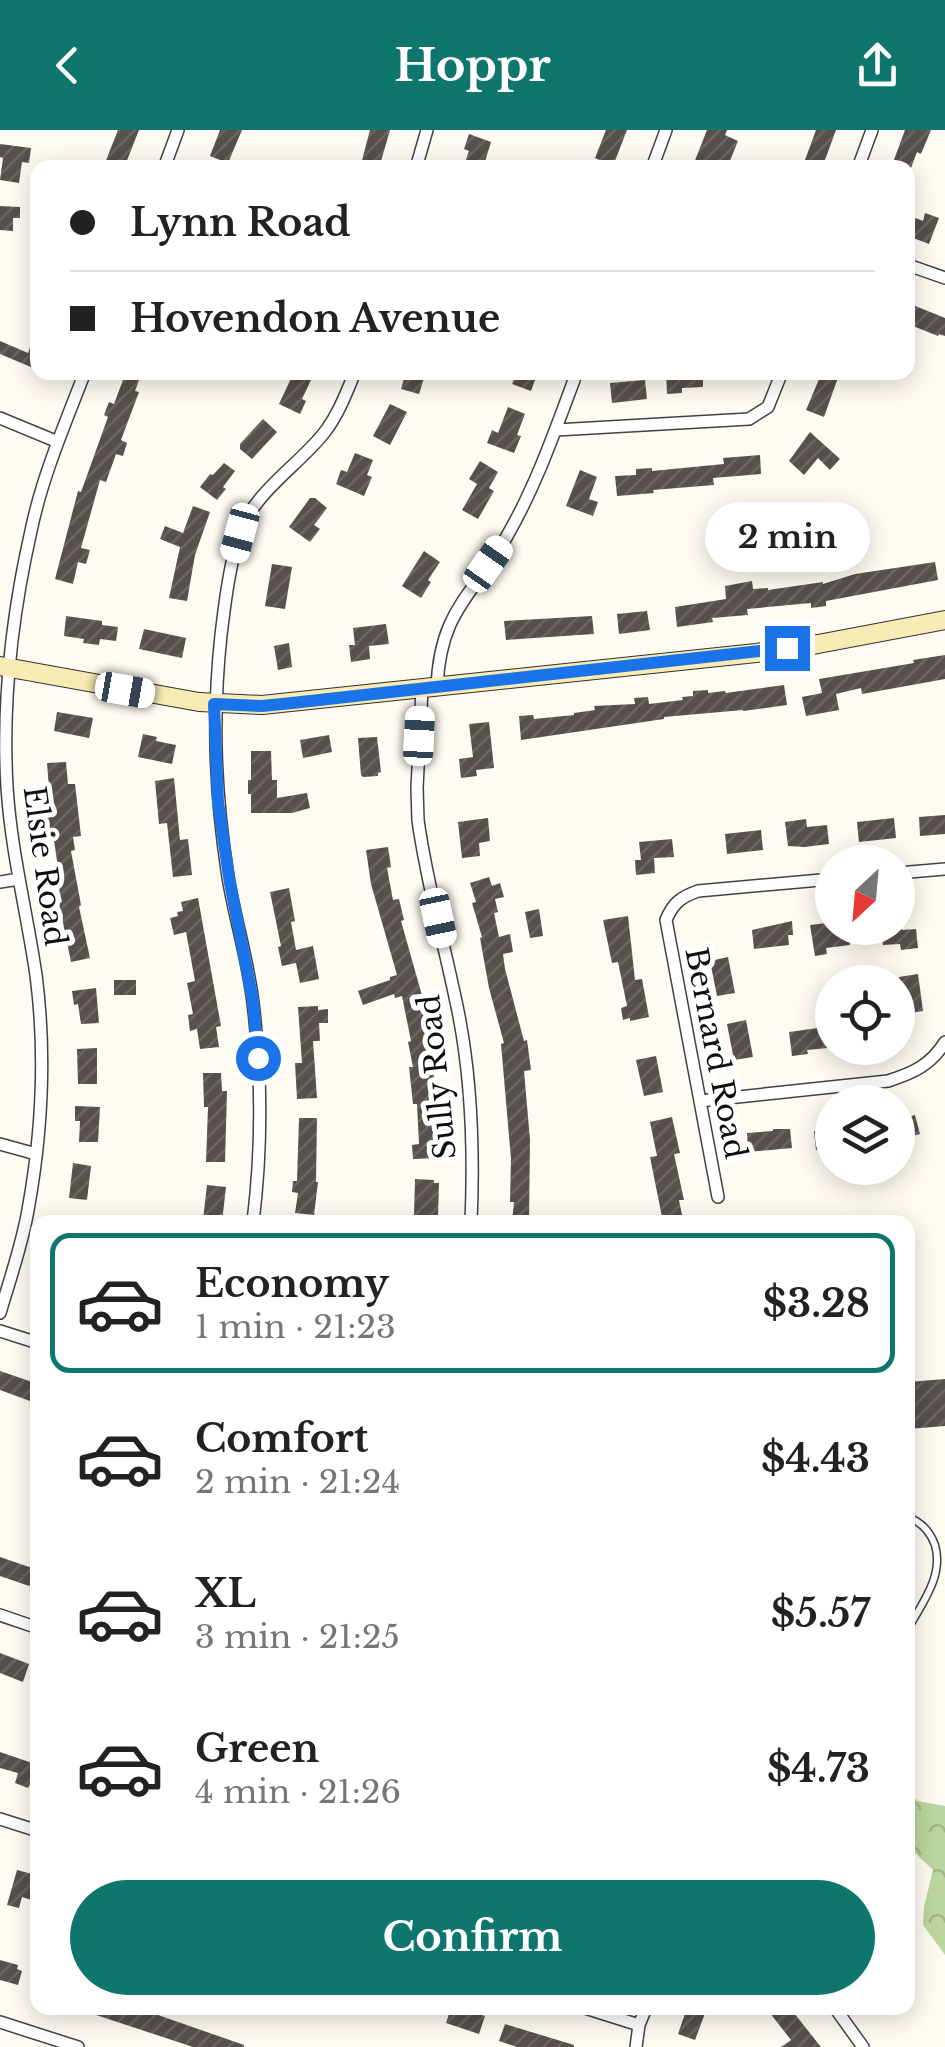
<!DOCTYPE html>
<meta charset="utf-8">
<style>
:root{--surface:#fff;--page:#f6f6f6;--text:#222;--muted:#767676;--line:#e0e0e0;--accent:#0f766e}
body{margin:0;font-family:"Libre Baskerville",serif;background:var(--page);color:var(--text);height:100vh;display:flex;flex-direction:column;font-size:38px;white-space:nowrap}
*{box-sizing:border-box;margin:0}
p{font-size:32px;color:var(--muted)}
.icon{flex:none;width:55px;height:55px;fill:none;stroke:currentColor;stroke-width:2;stroke-linecap:round;stroke-linejoin:round}
.map{position:relative;flex:1;overflow:hidden}
.side{position:absolute;left:30px;top:1085px;width:885px;height:800px;display:flex;flex-direction:column;background:var(--surface);border-radius:20px;box-shadow:0 5px 25px #0003}
.side>*{flex:none}
.banner{position:absolute;left:30px;top:30px;width:885px;height:220px;border-radius:20px;box-shadow:0 5px 25px #0003;display:grid;align-content:center;height:220px;padding:0 40px;background:var(--surface)}
.needle{width:65px;rotate:206deg}
.tools{position:absolute;left:815px;top:715px;display:grid;gap:20px}
.tools a{display:grid;place-items:center;width:100px;height:100px;border-radius:50%;background:var(--surface);box-shadow:0 5px 25px #0003;font-size:50px}
.end{position:absolute;width:45px;height:45px;margin:-22px;border:12px solid #1a73e8;background:#fff;box-shadow:0 0 0 5px #fff}
.from{border-radius:50%}
.bubble{position:absolute;height:70px;border-radius:35px;background:var(--surface);box-shadow:0 5px 25px #0003;font-size:32px;font-weight:700;line-height:70px;text-align:center}
.car{position:absolute;width:30px;height:60px;margin:-30px -15px;border-radius:12px;box-shadow:0 0 8px 2px #0007;background:linear-gradient(#fff 24%,#345 0 40%,#fff 0 76%,#345 0 86%,#fff 0)}
.banner b{display:flex;align-items:center;gap:35px;height:95px;font-size:38px}
.banner b+b{border-top:2px solid var(--line)}
.banner i{width:25px;height:25px;background:var(--text)}
ul{padding:18px 0 0;list-style:none}
li{display:flex;align-items:center;gap:30px;height:140px;margin:0 20px 15px;padding:0 20px;border:5px solid transparent;border-radius:20px}
li div{flex:1}
li b{display:block;font-size:38px}
li em{font-style:normal;font-weight:700}
li.selected{border-color:var(--accent)}
li>.icon{width:90px;height:90px;stroke-width:1.5}
.cta{display:flex;gap:20px;margin-top:auto;padding:20px 40px}
.cta a{flex:1;height:115px;border-radius:60px;background:var(--accent);color:#fff;font-size:40px;font-weight:700;line-height:115px;text-align:center}
header{display:flex;justify-content:space-between;align-items:center;height:130px;padding:0 40px;background:var(--accent);color:#fff;font-size:45px;font-weight:700}
.map>svg:first-child{display:block}
.forest{fill:url(#forest-crowns)}
.building{fill:url(#building-hatch)}
.lines{fill:none;stroke-linecap:round;stroke-linejoin:round}
.lane-casing{stroke:#424242;stroke-width:9}
.street-casing{stroke:#424242;stroke-width:14}
.secondary-casing{stroke:#313131;stroke-width:20}
.lane{stroke:#fff;stroke-width:6}
.street{stroke:#fff;stroke-width:11}
.secondary{stroke:#f8ebb3;stroke-width:18}
.route{stroke:#1a73e8;stroke-width:12}
.labels{text-anchor:middle;dominant-baseline:central;stroke-width:10;stroke-linejoin:round;paint-order:stroke}
.street-label{font-size:30px;fill:#0f0f0f;stroke:#fff}
</style>
<header><svg class="icon" aria-label="back" viewBox="0 0 24 24"><path d="M15 5l-7 7 7 7"/></svg>Hoppr<svg class="icon" aria-label="share" viewBox="0 0 24 24"><path d="M12 15V3M7 8l5-5 5 5M5 13v7h14v-7"/></svg></header>
<div class="map">
<svg width="945" height="1917" viewBox="0 0 945 1917">
<defs>
<pattern id="forest-crowns" width="20" height="18" patternUnits="userSpaceOnUse" patternTransform="scale(2.5)"><rect width="20" height="18" fill="#bcd69f"/><path d="M2 6a3 3 0 1 1 6 0M12 15a3 3 0 1 1 6 0" fill="none" stroke="#a0b688"/></pattern>
<pattern id="building-hatch" width="6" height="6" patternUnits="userSpaceOnUse" patternTransform="scale(2.5)"><rect width="6" height="6" fill="#57504c"/><path d="M-1 1l2-2M0 6l6-6M5 7l2-2" fill="none" stroke="#6a6561"/></pattern>
</defs>
<rect width="100%" height="100%" fill="#fefbf2"/>
<path class="forest" d="M908 1662 918 1671 945 1676V1825L923 1795 924 1777 933 1740 908 1716Z"/>
<path class="building" d="M118 0H139L124 38H103Z
M220 0H242L228 33 210 26Z
M370 0H390L379 38H360Z
M606 0H627L613 36 595 28Z
M707 0H727L725 5 738 11 727 38H692Z
M816 0H836L822 38H802Z
M905 0H931L921 24 917 22 911 38H891Z
M469 4 491 12 483 38H463L469 21 464 19Z
M0 14 31 18 29 33 22 32 19 53 0 50 3 28 0 27Z
M0 76 20 77V88H13V101L0 100Z
M925 83 939 88 929 114 908 106V85L923 91Z
M908 173 945 188V206L939 204 938 206 908 194Z
M36 202 38 240 0 224V211L28 223Z
M126 242H142L135 261 139 262 121 310 127 313 123 326 116 324 106 352 100 350 81 418 90 420 86 434 78 432 73 454 55 449 78 361 81 362 108 287 104 285 109 272 114 274Z
M294 242 311 250 302 269 306 271 300 284 279 274Z
M406 242H426L419 264 401 259Z
M517 242H538L531 261 512 254Z
M666 242H703V257L682 258V263L667 264Z
M822 242H840L824 287 806 280Z
M645 250 647 269 612 273 610 253Z
M390 274 407 282 390 315 373 306Z
M508 277 525 284 517 305 521 306 514 323 487 313 492 300 498 303Z
M263 289 277 302 252 329 240 319V314Z
M810 302 840 329 830 340 818 328 804 345 789 331Z
M355 323 373 330 367 345 372 347 364 366 336 354 341 340 347 342Z
M760 325 761 344 713 348 714 355 653 360 654 363 617 366 615 346 636 345V339L652 338V341L724 334 723 328Z
M480 331 498 342 489 358 494 361 478 389 462 380 477 354 469 349Z
M224 333 235 341 223 357 226 359 217 370 200 357 210 344 213 345Z
M580 340 597 347 589 369 598 372 593 386 566 376Z
M310 368H315L327 378 314 395 320 399 310 412 289 397Z
M193 376 210 382 195 425 187 471 169 468 180 417 160 409 165 396 183 403Z
M424 421 440 432 428 450 431 452 421 468 402 456Z
M935 432 938 450 826 471V476L811 478V473L747 479 748 485 712 488 713 492 677 497 675 477 726 469 725 456 752 451 753 459 768 458V460L823 452V454L855 444Z
M272 434 292 437 285 479 265 476Z
M647 481 650 500 619 504 617 484Z
M66 486 102 491V495L118 497 116 511 100 509 99 515 83 513 84 509 64 506Z
M592 486 594 504 506 510 504 491Z
M386 494 389 514 369 516 370 529 351 532 349 515H355L353 498Z
M144 499 186 508 182 528 139 519Z
M289 513 292 537 278 540 274 516Z
M945 525V549L862 564 861 558 836 564 839 580 806 586 802 567 822 563 819 549 914 533 913 530Z
M784 555 787 575 743 581V580L664 587V589L521 610 519 586 533 585 534 589 574 585V583L595 580 594 576 635 574 634 568 648 567 649 574 683 570 682 567 693 566V561L708 560V563L725 561 726 563Z
M57 582 93 588 89 608 54 601Z
M489 592 494 638 476 640 477 646 461 648 459 629 473 627 469 594Z
M143 604 157 607 156 611 176 615 172 634 138 627Z
M329 605 332 622 303 628 300 610Z
M377 607 381 642 378 643V646L363 647 361 645 358 608Z
M251 621H271L272 650H277V668L307 663 310 678 292 683H251V664H248V650H251Z
M66 632 68 654H75L81 706 73 707 75 720 71 721 81 775 79 777 90 828 71 832 59 773 62 772 56 745 59 744 53 704H48L44 672H38L37 659 49 658 47 633Z
M174 648 180 710 188 709 192 745 173 747 167 693 159 694 155 651Z
M945 685V704L920 706 919 687Z
M488 688 490 711 479 713 480 726 462 728 458 692Z
M894 688 896 708 859 712 857 692Z
M806 689 807 697 827 695 829 714 804 717 788 716 785 692Z
M761 700 763 720 727 724 725 704Z
M672 709 674 727 654 728 655 743 636 745 635 730H641L639 712Z
M388 717 391 737 387 738 393 770 399 769 404 790 401 791 423 869 433 922 434 950H429L433 992H437L439 1028 413 1029 412 1015 419 1014 417 974H413L409 937H413L408 912 411 911 402 866 395 868 394 864 363 875 358 861 390 850V847L397 845 371 754 366 720Z
M489 747 492 756 500 753 504 767 495 769 498 782 494 783 499 807 510 804 513 822 503 824 505 839 524 911 527 910 531 940 524 941 530 1010 529 1092H512L514 1072H510L511 1029 501 914 504 913 489 858 480 808 482 807 472 773 476 772 470 753Z
M289 758 295 791 291 792 296 820 313 816 319 849 300 853 296 833 282 836 278 817 281 816 270 762Z
M198 768 221 896 216 897 219 917 200 919 197 899 190 901 188 885 193 884 187 853 195 851 186 802 174 805 170 788 178 786 177 782 183 781 181 772Z
M539 779 543 806 530 808 525 782Z
M628 786 635 850 642 849 649 887 630 891V888L623 890 621 878 627 876 618 832 612 833 603 790Z
M792 791 793 805H788L789 815 754 819 752 800Z
M827 793 828 798H848L850 815 826 818 827 824 815 826 810 795Z
M881 798H901L902 800 916 799 918 818 901 820 900 814 883 815Z
M728 827 735 863 717 866 710 831Z
M918 844 923 881 904 884 899 847Z
M114 850H136V865H114Z
M96 858 99 893 81 894 78 874 74 875 72 861Z
M318 876V880L328 879V893H319L320 911H313L317 968 297 969 295 933H302L298 877Z
M746 890 753 927 734 930 727 894Z
M825 897 828 918 807 920 808 924 792 926 789 902Z
M97 918V954H78L77 919Z
M656 926 663 962 644 966 636 930Z
M203 943H221L222 961H227L225 1032H206L208 977H204Z
M75 976 100 977 98 1012H79L80 991H75Z
M915 985 920 1004 898 1010V990Z
M672 987 680 1023 674 1024 684 1070H679L683 1090 663 1092 650 1027 657 1026 650 992Z
M299 988H317L316 1052H318L314 1085 295 1083 298 1063 292 1062 293 1051H297Z
M773 999H790L792 1018 748 1022 747 1003 773 1001Z
M832 1000V1018L816 1020 814 1001Z
M73 1033 91 1036 87 1070 69 1068Z
M415 1049 434 1050V1053H439L438 1085H414Z
M207 1055 226 1057 222 1092 203 1090Z
M0 1241 38 1254V1274L0 1260Z
M945 1249V1296L908 1299V1252Z
M0 1427 38 1440V1459L0 1446Z
M0 1523 29 1534 23 1552 0 1543Z
M0 1622 38 1635V1654L31 1652 28 1658 15 1653 18 1643 0 1638Z
M17 1740 32 1744 30 1750 38 1752V1772L22 1767 19 1778 7 1775Z
M0 1830 18 1835 17 1839 22 1841 18 1855 0 1850Z
M81 1878H138L244 1915V1917H193L81 1880Z
M451 1878H461L485 1886 479 1904 446 1893Z
M687 1878H707L695 1910 678 1904Z
M766 1878H790L821 1917H781L791 1910Z
M505 1894 574 1915V1917H517L499 1911Z"/>
<g class="lines">
<g class="lane-casing">
<path id="lane" d="M908 1387C921 1392 930 1401 935 1415 944 1446 922 1473 908 1499"/>
</g>
<g class="street-casing">
<path id="street" d="M164 38 178 0
M416 38 427 0
M652 38 666 0
M858 38 872 0
M908 135 945 148
M0 288 58 312
M556 300 749 289 768 277 782 242
M437 557C440 480 473 466 507 406 537 354 556 298 577 242
M422 559 417 658 418 690C427 756 446 820 459 886 472 954 474 1023 471 1092
M898 743 945 739
M0 752 19 749
M700 971 888 951C913 943 931 935 945 912
M0 1014 36 1024
M718 1067 666 790C673 773 681 767 698 761L832 749
M253 1092C262 1019 262 946 253 873 248 830 235 789 228 747 215 663 212 589 221 505 225 472 229 440 238 408 252 363 296 338 324 303 338 285 346 264 355 242
M0 1183C10 1149 22 1115 28 1080 42 1003 46 922 36 845 27 783 11 721 7 657 2 571 12 485 31 401 42 347 65 294 85 242
M0 1201 38 1213
M0 1485 38 1498
M0 1689 38 1701
M585 1878 639 1895
M835 1878 863 1917
M0 1892 78 1917
M636 1917 639 1895 646 1878"/>
</g>
<g class="secondary-casing">
<path id="secondary" d="M0 536 199 572 262 575 756 523 818 514 945 490"/>
</g>
<use href="#lane" class="lane"/>
<use href="#street" class="street"/>
<use href="#secondary" class="secondary"/>
</g>
<g class="lines">
<path class="route" d="M258 928 253 871 230 753 218 672 214 574 262 576 292 573 787 518"/>
</g>
<g class="labels">
<g class="street-label">
<text transform="translate(45 736) rotate(82)">Elsie Road</text>
<text transform="translate(716 923) rotate(79)">Bernard Road</text>
<text transform="translate(437 947) rotate(-96)">Sully Road</text>
</g>
</g>
</svg>
<div class="tools">
<a><svg class="needle" viewBox="-14 -14 28 28"><path d="M0-13l5 13h-10z" fill="#e53935"/><path d="M0 13l5-13h-10z" fill="#767676"/></svg></a>
<a><svg class="icon" aria-label="locate" viewBox="0 0 24 24"><circle cx="12" cy="12" r="6"/><path d="M12 2v4M12 18v4M2 12h4M18 12h4"/></svg></a>
<a><svg class="icon" aria-label="layers" viewBox="0 0 24 24"><path d="M12 4l9 5-9 5-9-5zM3 14l9 5 9-5"/></svg></a>
</div>
<i class="end from" style="left:258px;top:928px"></i>
<i class="end" style="left:787px;top:518px"></i>
<div class="bubble" style="left:705px;top:372px;width:165px">2 min</div>
<i class="car" style="left:240px;top:403px;rotate:195deg"></i>
<i class="car" style="left:488px;top:434px;rotate:35deg"></i>
<i class="car" style="left:125px;top:560px;rotate:100deg"></i>
<i class="car" style="left:419px;top:606px;rotate:3deg"></i>
<i class="car" style="left:438px;top:788px;rotate:168deg"></i>
<div class="banner">
<b><i class="from"></i>Lynn Road</b>
<b><i></i>Hovendon Avenue</b>
</div>
<section class="side">
<ul>
<li class="selected"><svg class="icon" aria-label="car" viewBox="0 0 24 24"><path d="M5 17H2v-5l4-1 3-4h7l3 4 3 1v5h-3M9 17h6M6 11h13"/><circle cx="7" cy="17" r="2"/><circle cx="17" cy="17" r="2"/></svg><div><b>Economy</b><p>1 min · 21:23</p></div><em>$3.28</em></li>
<li><svg class="icon" aria-label="car" viewBox="0 0 24 24"><path d="M5 17H2v-5l4-1 3-4h7l3 4 3 1v5h-3M9 17h6M6 11h13"/><circle cx="7" cy="17" r="2"/><circle cx="17" cy="17" r="2"/></svg><div><b>Comfort</b><p>2 min · 21:24</p></div><em>$4.43</em></li>
<li><svg class="icon" aria-label="car" viewBox="0 0 24 24"><path d="M5 17H2v-5l4-1 3-4h7l3 4 3 1v5h-3M9 17h6M6 11h13"/><circle cx="7" cy="17" r="2"/><circle cx="17" cy="17" r="2"/></svg><div><b>XL</b><p>3 min · 21:25</p></div><em>$5.57</em></li>
<li><svg class="icon" aria-label="car" viewBox="0 0 24 24"><path d="M5 17H2v-5l4-1 3-4h7l3 4 3 1v5h-3M9 17h6M6 11h13"/><circle cx="7" cy="17" r="2"/><circle cx="17" cy="17" r="2"/></svg><div><b>Green</b><p>4 min · 21:26</p></div><em>$4.73</em></li>
</ul>
<div class="cta"><a>Confirm</a></div>
</section>
</div>
